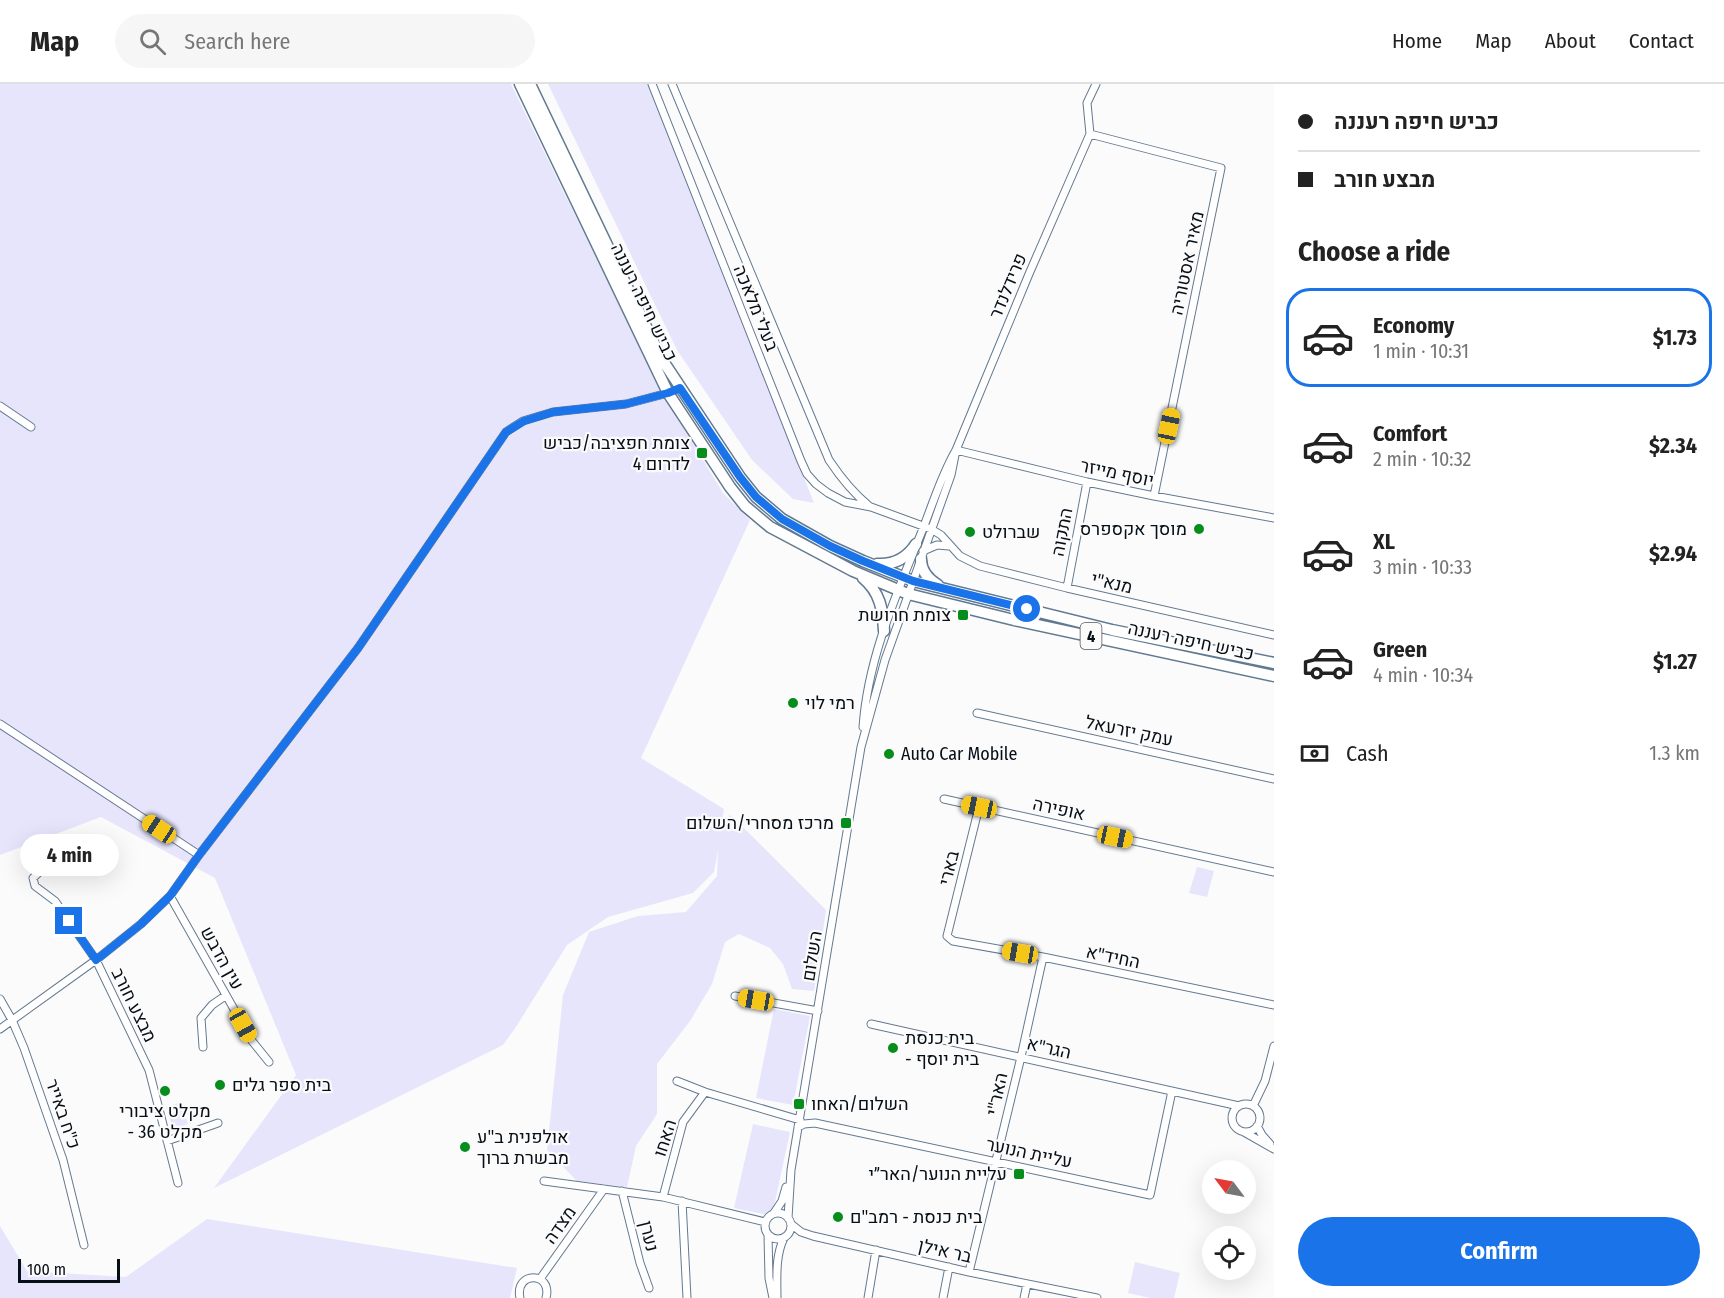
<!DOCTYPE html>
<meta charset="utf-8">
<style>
:root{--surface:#fff;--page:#f6f6f6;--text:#222;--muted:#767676;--line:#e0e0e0;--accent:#1a73e8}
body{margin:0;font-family:"Fira Sans Condensed",Heebo,sans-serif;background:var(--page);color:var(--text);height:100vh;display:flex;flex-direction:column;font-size:22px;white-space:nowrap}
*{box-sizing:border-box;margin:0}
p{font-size:20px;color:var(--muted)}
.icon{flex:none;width:33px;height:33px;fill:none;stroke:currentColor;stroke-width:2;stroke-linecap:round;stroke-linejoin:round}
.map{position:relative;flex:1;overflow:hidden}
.drawer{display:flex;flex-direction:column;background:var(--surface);width:450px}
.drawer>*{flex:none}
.top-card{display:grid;align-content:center;height:132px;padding:0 24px;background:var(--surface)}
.needle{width:39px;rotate:302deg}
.buttons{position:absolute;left:1202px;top:1076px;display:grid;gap:12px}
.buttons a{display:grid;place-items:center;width:54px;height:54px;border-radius:50%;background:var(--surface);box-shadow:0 6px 24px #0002;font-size:30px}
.scale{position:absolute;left:18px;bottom:15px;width:102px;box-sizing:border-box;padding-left:6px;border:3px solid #060e16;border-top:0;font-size:16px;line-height:21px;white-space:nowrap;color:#060e16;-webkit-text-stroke:4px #fbfbfb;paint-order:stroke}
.end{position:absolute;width:27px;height:27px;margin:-14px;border:8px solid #1a73e8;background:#fff;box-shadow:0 0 0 3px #fff}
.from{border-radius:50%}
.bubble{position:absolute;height:42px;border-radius:21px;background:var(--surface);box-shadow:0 6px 24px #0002;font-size:20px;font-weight:700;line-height:42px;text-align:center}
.car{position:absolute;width:18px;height:36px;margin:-18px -9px;border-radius:8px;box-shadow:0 0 4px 2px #0007;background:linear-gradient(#f5c518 24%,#345 0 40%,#f5c518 0 76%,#345 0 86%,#f5c518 0)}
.top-card b{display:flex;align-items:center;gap:21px;height:57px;font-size:22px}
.top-card b+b{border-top:2px solid var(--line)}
.top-card i{width:15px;height:15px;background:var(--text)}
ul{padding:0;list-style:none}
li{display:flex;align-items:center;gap:18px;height:99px;margin:0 12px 9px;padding:0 12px;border:3px solid transparent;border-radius:24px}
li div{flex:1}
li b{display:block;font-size:22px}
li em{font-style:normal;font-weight:700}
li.current{border-color:var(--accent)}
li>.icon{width:54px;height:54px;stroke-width:1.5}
h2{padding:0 24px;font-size:27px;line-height:72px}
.pay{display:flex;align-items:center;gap:15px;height:66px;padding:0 24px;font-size:22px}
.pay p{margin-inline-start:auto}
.primary-button{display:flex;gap:12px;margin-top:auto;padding:12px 24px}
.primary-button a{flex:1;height:69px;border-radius:36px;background:var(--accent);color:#fff;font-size:24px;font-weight:700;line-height:69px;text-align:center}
header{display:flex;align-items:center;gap:36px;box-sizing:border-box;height:84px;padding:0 30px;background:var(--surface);border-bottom:2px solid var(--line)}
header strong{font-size:28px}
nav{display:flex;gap:33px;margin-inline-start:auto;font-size:21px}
.search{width:420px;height:54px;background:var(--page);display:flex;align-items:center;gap:15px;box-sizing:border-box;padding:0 21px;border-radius:33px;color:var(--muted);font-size:22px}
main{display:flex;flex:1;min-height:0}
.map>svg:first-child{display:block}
.green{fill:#e7e5fc}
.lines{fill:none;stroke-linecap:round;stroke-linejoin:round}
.minor-casing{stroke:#627a91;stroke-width:9}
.highway-casing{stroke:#627a91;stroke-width:13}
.minor{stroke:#fff;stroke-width:7}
.highway{stroke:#fff;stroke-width:10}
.route{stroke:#1a73e8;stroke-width:8}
.poi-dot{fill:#068d1b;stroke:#fbfbfb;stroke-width:2}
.labels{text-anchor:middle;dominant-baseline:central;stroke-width:4.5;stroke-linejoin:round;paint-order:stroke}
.shield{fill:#fbfbfb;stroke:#50555b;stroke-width:1.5}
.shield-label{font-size:16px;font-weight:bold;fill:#060e16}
.street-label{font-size:18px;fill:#060e16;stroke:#fbfbfb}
.poi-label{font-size:18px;fill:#060e16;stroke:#fbfbfb;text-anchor:start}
</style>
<header>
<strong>Map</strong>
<div class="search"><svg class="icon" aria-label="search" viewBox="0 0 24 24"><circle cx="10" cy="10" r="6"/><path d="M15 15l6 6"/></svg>Search here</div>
<nav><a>Home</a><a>Map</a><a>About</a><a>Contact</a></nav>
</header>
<main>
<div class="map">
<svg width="1274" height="1214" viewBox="0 0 1274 1214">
<rect width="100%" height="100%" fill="#fbfbfb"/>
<path class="green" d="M0 0H511L658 301 723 409 750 436 641 674 724 725 721 742 730 731 758 758 826 826 814 907 792 905 783 880 770 864 739 850 725 858 712 900 690 937 657 980V1030L636 1062 627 1103 577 1097 547 1066 563 911 589 848 638 832 686 828 717 792 718 767 714 788 693 809 608 833 567 861 516 943 503 961 214 1104 296 991 215 794 101 733 0 771Z
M548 0H648L814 419 793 415 752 376 677 266Z
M1197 783 1214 787 1207 813 1189 809Z
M774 925 810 932 793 1021 756 1014Z
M181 1018 188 1040 173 1045 166 1023Z
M753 1040 790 1048 772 1132 734 1124Z
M207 1135 517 1184 510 1214H0V1142L27 1187 126 1193Z
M1135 1178 1180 1189 1174 1214H1150L1128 1209Z"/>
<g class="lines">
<g class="minor-casing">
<path id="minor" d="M652 0 801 377 807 390 816 400 828 409 845 418 871 423 931 445 941 451 960 472 980 482 1067 504 1274 551
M672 0 829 376C841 394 852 408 869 422
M1090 50 1221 84 1154 412
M1090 50 1087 19 1096 0
M0 322 31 343
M956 366 1087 398 1154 412 1274 434
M923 467 937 461 949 462
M1067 504 1087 398
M977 629 1274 695
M0 640 199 771
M863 643C868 572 898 507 924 442 934 416 942 390 956 366L1029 190 1090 50
M944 715 1274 788
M979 723 947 852 953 857 1043 873 1274 921
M47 781 33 794 35 802 55 817 96 876 149 986 178 1099
M170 812 252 957 269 978
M735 912 818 927
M0 915 12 936 24 964 63 1076 84 1161
M871 940 1239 1022
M0 945 96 876 141 840 170 812 199 771 358 564 506 348 523 337 553 328 626 320 668 309 680 304
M203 963 201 934 212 921 225 912
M677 997 705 1008 800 1036
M1232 1034a14 14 0 1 1 28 0a14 14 0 1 1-28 0Z
M1253 1022 1265 997 1274 962
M1257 1042 1262 1051 1270 1060
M798 1043 804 1040 815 1039 1150 1111 1172 1007
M1244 1048 1274 1065
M167 1057 218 1039
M544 1097 663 1113 765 1138
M622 1107 640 1179 649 1204
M663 1113 683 1038 705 1008
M682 1117 687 1214
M765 1142a13 13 0 1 1 26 0a13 13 0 1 1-26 0Z
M774 1129 782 1117 786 1103
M788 1134 791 1086 861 663 885 576 951 391 956 366
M791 1140 801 1148 813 1152 969 1188 1097 1214
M768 1151 769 1194 773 1214
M969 1188 1021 973 1043 873
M540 1195 604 1105
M520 1214C514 1187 553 1187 546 1214
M777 1214C777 1194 775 1172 784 1154
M868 1214 876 1166
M943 1214 949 1183
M1024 1214 1027 1200"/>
</g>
<g class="highway-casing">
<path id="highway" d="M520 0 668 309 730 403 745 422 770 443 853 487 908 510 1014 536 1274 592
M530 0 661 274 740 393 756 413 782 435 830 462 863 477 913 497 1112 546 1274 579
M921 475C921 487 928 495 938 501
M877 480C894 481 907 474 916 460
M863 494C880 508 883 526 884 547"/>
</g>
<use href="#minor" class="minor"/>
<use href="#highway" class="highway"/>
</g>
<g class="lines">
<path class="route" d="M69 837 96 876 141 840 170 812 199 771 358 564 506 348 524 337 553 328 626 320 668 309 680 304 740 393 756 413 782 435 830 462 863 477 913 497 1027 525"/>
</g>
<g class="poi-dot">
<rect x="696" y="363" width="12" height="12" rx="3"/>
<circle cx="1199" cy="445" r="6"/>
<circle cx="970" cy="448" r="6"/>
<rect x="957" y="525" width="12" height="12" rx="3"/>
<circle cx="793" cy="619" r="6"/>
<circle cx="889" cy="670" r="6"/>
<rect x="840" y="733" width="12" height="12" rx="3"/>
<circle cx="893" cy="964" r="6"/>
<circle cx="220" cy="1001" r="6"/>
<circle cx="165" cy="1007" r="6"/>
<rect x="793" y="1014" width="12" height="12" rx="3"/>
<circle cx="465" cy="1063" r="6"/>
<rect x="1013" y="1084" width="12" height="12" rx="3"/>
<circle cx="838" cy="1133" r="6"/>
</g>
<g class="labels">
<rect class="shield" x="1080.5" y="539" width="21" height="26" rx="4.5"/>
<g class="shield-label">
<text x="1091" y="552">4</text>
</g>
<g class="street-label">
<text transform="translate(1187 179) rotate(-78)">מאיר אסטוריה</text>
<text transform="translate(1008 202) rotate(-67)">פרידלנדר</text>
<text transform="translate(644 218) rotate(64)">כביש חיפה רעננה</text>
<text transform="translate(756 224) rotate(68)">בעלי מלאכה</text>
<text transform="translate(1117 389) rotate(12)">יוסף מייזר</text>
<text transform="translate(1062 448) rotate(-79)">התקוה</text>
<text transform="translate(1112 499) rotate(13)">מנא"י</text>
<text transform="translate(1191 557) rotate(12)">כביש חיפה רעננה</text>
<text transform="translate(1129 647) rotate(12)">עמק יזרעאל</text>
<text transform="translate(1059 725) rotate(12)">אופירה</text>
<text transform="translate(949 784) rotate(-76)">בארי</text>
<text transform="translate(812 872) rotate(-81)">השלום</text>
<text transform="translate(1113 873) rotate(12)">החיד"א</text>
<text transform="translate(222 874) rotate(61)">עין הדבש</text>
<text transform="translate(134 921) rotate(64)">מבצע חורב</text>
<text transform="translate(1049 964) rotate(13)">הגר"א</text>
<text transform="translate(997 1010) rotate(-77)">האר"י</text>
<text transform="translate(63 1030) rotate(71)">כ"ח באייר</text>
<text transform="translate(665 1054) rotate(-72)">האחו</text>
<text transform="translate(1029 1069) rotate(12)">עליית הנוער</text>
<text transform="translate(560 1141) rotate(-55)">מצדה</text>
<text transform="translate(649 1152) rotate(76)">נערן</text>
<text transform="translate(945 1167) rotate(13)">בר אילן</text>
</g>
<g class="poi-label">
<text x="690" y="359" text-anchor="end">צומת חפציבה/כביש<tspan x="690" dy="21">4 לדרום</tspan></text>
<text x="1187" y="445" text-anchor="end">מוסך אקספרס</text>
<text x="982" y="448">שברולט</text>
<text x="951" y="531" text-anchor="end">צומת חרושת</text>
<text x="805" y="619">רמי לוי</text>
<text x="901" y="670">Auto Car Mobile</text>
<text x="834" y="739" text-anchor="end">מרכז מסחרי/השלום</text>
<text x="905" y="954">בית כנסת<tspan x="905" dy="21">- בית יוסף</tspan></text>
<text x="232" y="1001">בית ספר גלים</text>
<text x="811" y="1020">השלום/האחו</text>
<text x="165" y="1027" text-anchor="middle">מקלט ציבורי<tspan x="165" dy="21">- מקלט 36</tspan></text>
<text x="477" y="1053">אולפנית ב"ע<tspan x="477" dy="21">מבשרת ברוך</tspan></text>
<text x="1007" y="1090" text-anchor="end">עליית הנוער/האר״י</text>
<text x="850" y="1133">בית כנסת - רמב"ם</text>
</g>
</g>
</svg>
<div class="buttons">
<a><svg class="needle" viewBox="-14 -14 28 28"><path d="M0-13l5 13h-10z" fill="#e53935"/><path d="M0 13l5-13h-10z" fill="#767676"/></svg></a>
<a><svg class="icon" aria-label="locate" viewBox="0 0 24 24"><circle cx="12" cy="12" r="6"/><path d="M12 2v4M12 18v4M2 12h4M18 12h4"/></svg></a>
</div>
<div class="scale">100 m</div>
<i class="end from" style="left:1027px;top:525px"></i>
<i class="end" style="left:69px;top:837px"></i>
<div class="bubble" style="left:20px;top:750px;width:99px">4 min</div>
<i class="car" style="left:1169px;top:342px;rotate:12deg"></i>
<i class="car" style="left:979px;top:723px;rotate:282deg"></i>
<i class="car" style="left:159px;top:745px;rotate:303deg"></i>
<i class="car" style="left:1115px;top:753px;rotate:102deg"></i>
<i class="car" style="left:1020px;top:869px;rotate:280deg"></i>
<i class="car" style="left:756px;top:916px;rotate:280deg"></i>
<i class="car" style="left:243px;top:941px;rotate:151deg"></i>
</div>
<section class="drawer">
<div class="top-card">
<b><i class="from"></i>כביש חיפה רעננה</b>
<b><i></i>מבצע חורב</b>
</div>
<h2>Choose a ride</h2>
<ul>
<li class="current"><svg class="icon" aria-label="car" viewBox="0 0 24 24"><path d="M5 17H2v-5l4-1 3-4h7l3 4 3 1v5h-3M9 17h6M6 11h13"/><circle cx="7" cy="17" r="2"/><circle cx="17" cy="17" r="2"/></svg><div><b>Economy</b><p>1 min · 10:31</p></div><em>$1.73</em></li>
<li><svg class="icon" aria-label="car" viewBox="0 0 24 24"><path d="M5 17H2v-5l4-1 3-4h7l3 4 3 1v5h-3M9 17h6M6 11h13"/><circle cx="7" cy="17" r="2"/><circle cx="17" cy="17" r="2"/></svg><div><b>Comfort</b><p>2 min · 10:32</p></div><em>$2.34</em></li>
<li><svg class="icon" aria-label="car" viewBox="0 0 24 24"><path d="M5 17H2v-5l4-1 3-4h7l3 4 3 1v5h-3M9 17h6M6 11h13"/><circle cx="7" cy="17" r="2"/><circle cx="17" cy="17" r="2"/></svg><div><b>XL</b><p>3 min · 10:33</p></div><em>$2.94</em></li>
<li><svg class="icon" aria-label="car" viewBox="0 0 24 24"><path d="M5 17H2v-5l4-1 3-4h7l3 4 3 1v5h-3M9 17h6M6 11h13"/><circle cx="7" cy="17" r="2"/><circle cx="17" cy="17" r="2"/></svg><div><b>Green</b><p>4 min · 10:34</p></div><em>$1.27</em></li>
</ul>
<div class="pay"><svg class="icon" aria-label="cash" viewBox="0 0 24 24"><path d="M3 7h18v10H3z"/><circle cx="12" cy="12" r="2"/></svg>Cash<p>1.3 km</p></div>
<div class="primary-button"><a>Confirm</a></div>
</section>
</main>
